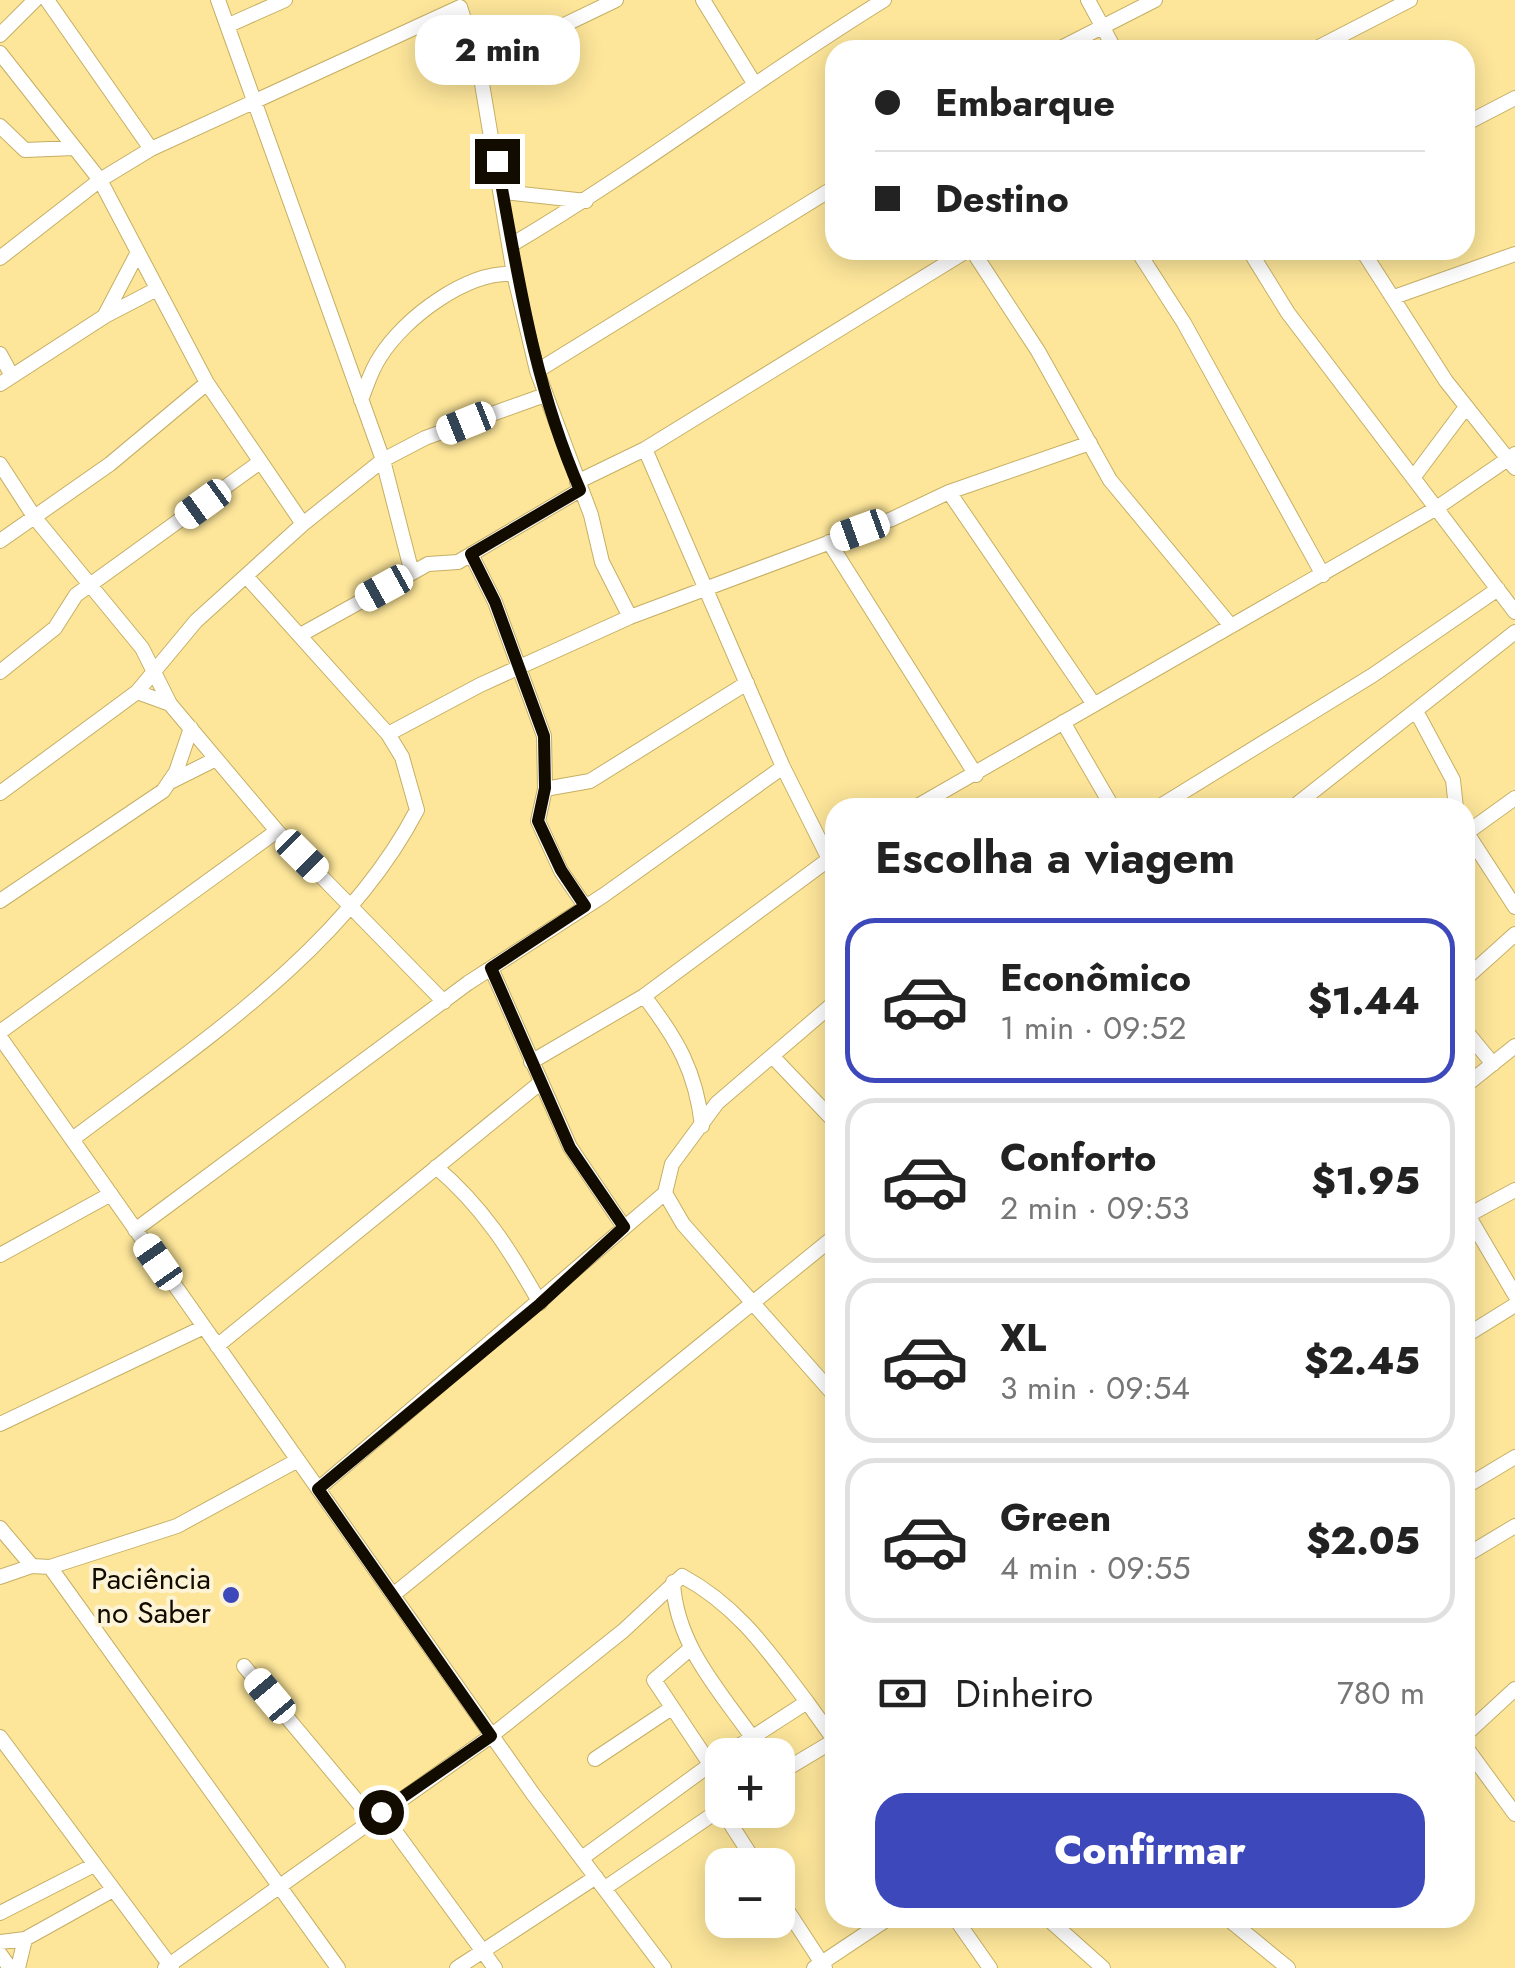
<!DOCTYPE html>
<html lang="pt">
<meta charset="utf-8">
<style>
:root{--surface:#fff;--page:#f2f2f2;--text:#222;--muted:#767676;--line:#e0e0e0;--accent:#3d48bb}
body{margin:0;font-family:Jost,sans-serif;background:var(--page);color:var(--text);height:100vh;display:flex;flex-direction:column;font-size:38px;white-space:nowrap}
*{box-sizing:border-box;margin:0}
p{font-size:32px;color:var(--muted)}
.icon{flex:none;width:55px;height:55px;fill:none;stroke:currentColor;stroke-width:2;stroke-linecap:round;stroke-linejoin:round}
.map{position:relative;flex:1;overflow:hidden}
.side{position:absolute;left:825px;top:798px;width:650px;height:1130px;display:flex;flex-direction:column;background:var(--surface);border-radius:30px;box-shadow:0 5px 25px #0003}
.side>*{flex:none}
.guide{position:absolute;left:825px;top:40px;width:650px;height:220px;border-radius:30px;box-shadow:0 5px 25px #0003;display:grid;align-content:center;height:220px;padding:0 50px;background:var(--surface)}
.controls{position:absolute;left:705px;top:1738px;display:grid;gap:20px}
.controls a{display:grid;place-items:center;width:90px;height:90px;border-radius:20px;background:var(--surface);box-shadow:0 5px 25px #0003;font-size:50px}
.end{position:absolute;width:45px;height:45px;margin:-22px;border:12px solid #120c00;background:#fff;box-shadow:0 0 0 5px #fff}
.from{border-radius:50%}
.bubble{position:absolute;height:70px;border-radius:30px;background:var(--surface);box-shadow:0 5px 25px #0003;font-size:32px;font-weight:800;line-height:70px;text-align:center}
.car{position:absolute;width:30px;height:60px;margin:-30px -15px;border-radius:12px;box-shadow:0 0 8px 2px #0007;background:linear-gradient(#fff 24%,#345 0 40%,#fff 0 76%,#345 0 86%,#fff 0)}
.guide b{display:flex;align-items:center;gap:35px;height:95px;font-size:38px}
.guide b+b{border-top:2px solid var(--line)}
.guide i{width:25px;height:25px;background:var(--text)}
ul{padding:0;list-style:none}
li{display:flex;align-items:center;gap:30px;height:165px;margin:0 20px 15px;padding:0 30px;border:5px solid var(--line);border-radius:30px}
li div{flex:1}
li b{display:block;font-size:38px}
li em{font-style:normal;font-weight:800}
li.on{border-color:var(--accent)}
li>.icon{width:90px;height:90px;stroke-width:1.5}
h2{padding:0 50px;font-size:45px;line-height:120px}
.pay{display:flex;align-items:center;gap:25px;height:110px;padding:0 50px;font-size:38px}
.pay p{margin-inline-start:auto}
.button{display:flex;gap:20px;margin-top:auto;padding:20px 50px}
.button a{flex:1;height:115px;border-radius:30px;background:var(--accent);color:#fff;font-size:40px;font-weight:800;line-height:115px;text-align:center}
.map>svg:first-child{display:block}
.lines{fill:none;stroke-linecap:round;stroke-linejoin:round}
.street-casing{stroke:#c5af64;stroke-width:16}
.street{stroke:#fff;stroke-width:14}
.route{stroke:#120c00;stroke-width:12}
.poi-dot{fill:#3d48bb;stroke:#fdf4d7;stroke-width:4}
.labels{text-anchor:middle;dominant-baseline:central;stroke-width:8;stroke-linejoin:round;paint-order:stroke}
.poi-label{font-size:30px;fill:#120c00;stroke:#fdf4d7;text-anchor:end}
</style>
<div class="map">
<svg width="1515" height="1968" viewBox="0 0 1515 1968">
<rect width="100%" height="100%" fill="#fde69a"/>
<g class="lines">
<g class="street-casing">
<path id="street" d="M47 0 151 149
M218 0 383 460 412 573 428 564 458 562 580 490
M703 0 754 83
M1088 0 1115 50
M229 25 285 0
M0 35 35 0
M1057 50 1155 0
M1313 50 1410 0
M0 53 100 180 207 383 303 524
M479 66 616 0
M1465 124 1515 98
M0 126 25 150 74 148
M503 192 586 201
M511 245C639 170 757 78 884 0
M972 250 1038 351 1110 480 1231 626
M1137 250 1184 323 1323 575
M1249 250 1288 313 1515 612
M1362 250 1446 381 1515 468
M0 258 100 180 151 149 460 7 479 66 514 274 537 371 591 515 602 562 630 617
M1394 297 1515 254
M105 315 138 252
M0 354 12 376
M537 371 835 187
M0 384 105 316 157 289
M361 400C367 385 371 370 380 357 404 318 467 271 514 274
M645 449 783 767 835 871
M0 464 35 518 142 648 170 704 277 831 444 1002
M1413 478 1466 407
M577 482 645 449 968 250
M949 492 1093 703
M0 541 110 464 207 383
M829 542 976 775
M471 554 495 602 544 736 545 789 538 821 561 871 585 906
M302 634 412 573
M0 672 55 628 76 595 260 462
M137 692 170 704
M1416 711 1453 780 1456 808
M1063 722 1113 808
M388 734 480 685 630 617 892 519 949 492 1090 443
M172 781 216 759
M545 789 590 781 747 683
M0 793 137 692 196 621 303 524 383 460 425 438 545 395
M914 808 1435 509 1515 454
M1157 808 1373 675 1498 589
M1292 808 1515 632
M1467 833 1515 907
M1465 834 1515 798
M0 901 163 791 176 772 191 728
M491 968 570 1147 624 1227
M1465 979 1515 934
M644 996C677 1039 696 1071 702 1126
M1465 1030 1493 1064
M0 1032 277 831
M0 1037 533 1794 664 1968
M774 1058 835 1122
M531 1062 644 996 832 857
M1465 1086 1515 1046
M74 1138C197 1045 344 950 417 810L402 757 388 734 246 576
M436 1167C483 1207 510 1250 540 1303
M665 1193 683 1224 835 1396
M1465 1210 1515 1295
M1465 1217 1515 1190
M135 1230 468 983 604 895 783 767
M0 1255 111 1194
M1465 1336 1515 1305
M217 1346 540 1083
M0 1424 204 1327
M1465 1487 1515 1457
M318 1489 665 1193 672 1164 717 1103 835 1002
M0 1528 32 1566
M1465 1556 1515 1526
M50 1567 338 1968
M0 1577 32 1566 50 1567 177 1526 298 1460
M673 1582C676 1643 717 1688 752 1737
M393 1595 835 1236
M690 1649 654 1680 710 1764
M244 1666 372 1819
M807 1702 835 1741
M1465 1735 1515 1689
M0 1737 172 1968
M1465 1746 1515 1814
M595 1759 670 1709
M778 1774 835 1740
M721 1809 757 1865
M381 1812 495 1968
M582 1858 722 1756
M605 1888 722 1808
M778 1896 825 1968
M0 1913 94 1865
M955 1918 990 1968
M1047 1918 1103 1968
M1227 1918 1288 1968
M0 1942 25 1939 113 1890
M0 1954 10 1968
M18 1968 25 1939
M165 1968 491 1736 623 1631 682 1576C738 1606 769 1652 807 1702L725 1755
M457 1968 596 1877
M814 1968 889 1918"/>
</g>
<use href="#street" class="street"/>
</g>
<g class="lines">
<path class="route" d="M381 1812 491 1736 318 1489 540 1304 624 1227 570 1148 491 968 585 906 561 870 538 821 545 788 544 736 495 602 471 554 580 490C533 382 518 275 497 161"/>
</g>
<circle class="poi-dot" cx="231" cy="1595" r="10"/>
<g class="labels">
<g class="poi-label">
<text x="211" y="1578">Paciência<tspan x="211" dy="34">no Saber</tspan></text>
</g>
</g>
</svg>
<div class="controls">
<a>+</a>
<a>−</a>
</div>
<i class="end from" style="left:381px;top:1812px"></i>
<i class="end" style="left:497px;top:161px"></i>
<div class="bubble" style="left:415px;top:15px;width:165px">2 min</div>
<i class="car" style="left:466px;top:423px;rotate:248deg"></i>
<i class="car" style="left:203px;top:504px;rotate:234deg"></i>
<i class="car" style="left:860px;top:530px;rotate:250deg"></i>
<i class="car" style="left:384px;top:588px;rotate:241deg"></i>
<i class="car" style="left:302px;top:856px;rotate:135deg"></i>
<i class="car" style="left:158px;top:1262px;rotate:325deg"></i>
<i class="car" style="left:270px;top:1696px;rotate:320deg"></i>
<div class="guide">
<b><i class="from"></i>Embarque</b>
<b><i></i>Destino</b>
</div>
<section class="side">
<h2>Escolha a viagem</h2>
<ul>
<li class="on"><svg class="icon" aria-label="car" viewBox="0 0 24 24"><path d="M5 17H2v-5l4-1 3-4h7l3 4 3 1v5h-3M9 17h6M6 11h13"/><circle cx="7" cy="17" r="2"/><circle cx="17" cy="17" r="2"/></svg><div><b>Econômico</b><p>1 min · 09:52</p></div><em>$1.44</em></li>
<li><svg class="icon" aria-label="car" viewBox="0 0 24 24"><path d="M5 17H2v-5l4-1 3-4h7l3 4 3 1v5h-3M9 17h6M6 11h13"/><circle cx="7" cy="17" r="2"/><circle cx="17" cy="17" r="2"/></svg><div><b>Conforto</b><p>2 min · 09:53</p></div><em>$1.95</em></li>
<li><svg class="icon" aria-label="car" viewBox="0 0 24 24"><path d="M5 17H2v-5l4-1 3-4h7l3 4 3 1v5h-3M9 17h6M6 11h13"/><circle cx="7" cy="17" r="2"/><circle cx="17" cy="17" r="2"/></svg><div><b>XL</b><p>3 min · 09:54</p></div><em>$2.45</em></li>
<li><svg class="icon" aria-label="car" viewBox="0 0 24 24"><path d="M5 17H2v-5l4-1 3-4h7l3 4 3 1v5h-3M9 17h6M6 11h13"/><circle cx="7" cy="17" r="2"/><circle cx="17" cy="17" r="2"/></svg><div><b>Green</b><p>4 min · 09:55</p></div><em>$2.05</em></li>
</ul>
<div class="pay"><svg class="icon" aria-label="cash" viewBox="0 0 24 24"><path d="M3 7h18v10H3z"/><circle cx="12" cy="12" r="2"/></svg>Dinheiro<p>780 m</p></div>
<div class="button"><a>Confirmar</a></div>
</section>
</div>
